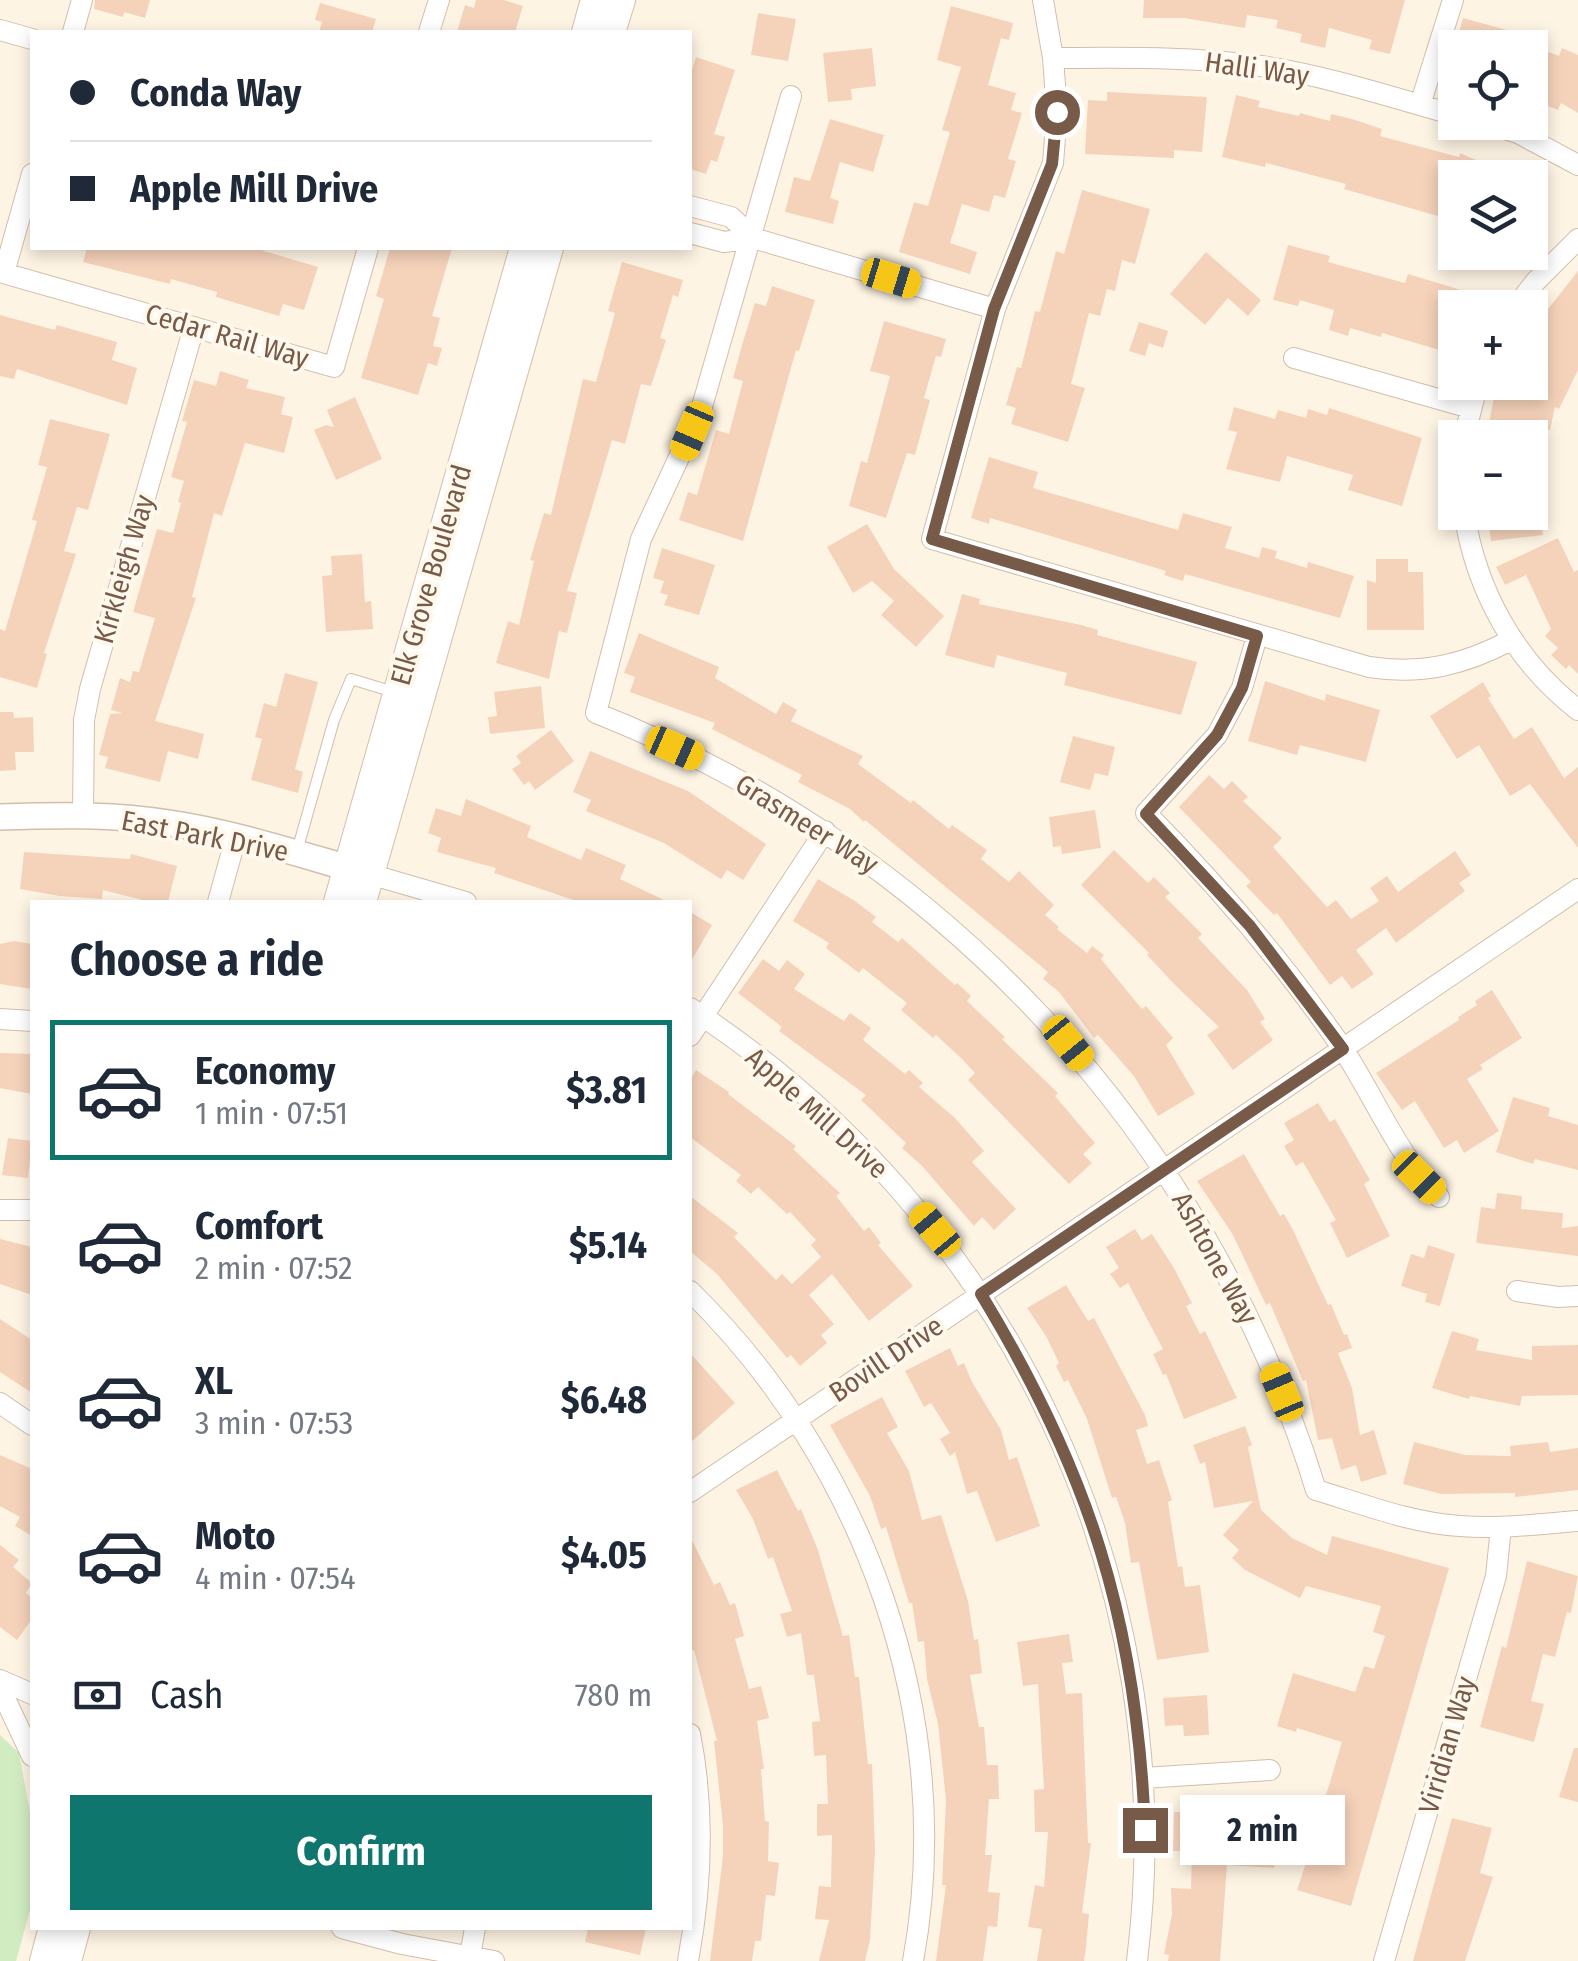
<!DOCTYPE html>
<meta charset="utf-8">
<style>
:root{--surface:#fff;--page:#f6f6f7;--text:#1f2937;--muted:#747a83;--line:#e0e1e3;--accent:#0f766e}
body{margin:0;font-family:"Fira Sans Condensed",sans-serif;background:var(--page);color:var(--text);height:100vh;display:flex;flex-direction:column;font-size:38px;white-space:nowrap}
*{box-sizing:border-box;margin:0}
p{font-size:32px;color:var(--muted)}
.icon{flex:none;width:55px;height:55px;fill:none;stroke:currentColor;stroke-width:2;stroke-linecap:round;stroke-linejoin:round}
.map{position:relative;flex:1;overflow:hidden}
.drawer{position:absolute;left:30px;top:900px;width:662px;height:1030px;display:flex;flex-direction:column;background:var(--surface);border-radius:0px;box-shadow:0 5px 15px #0003}
.drawer>*{flex:none}
.guide{position:absolute;left:30px;top:30px;width:662px;height:220px;border-radius:0px;box-shadow:0 5px 15px #0003;display:grid;align-content:center;height:220px;padding:0 40px;background:var(--surface)}
.tools{position:absolute;left:1438px;top:30px;display:grid;gap:20px}
.tools a{display:grid;place-items:center;width:110px;height:110px;border-radius:0px;background:var(--surface);box-shadow:0 5px 15px #0003;font-size:50px}
.end{position:absolute;width:45px;height:45px;margin:-22px;border:12px solid #785a48;background:#fff;box-shadow:0 0 0 5px #fff}
.from{border-radius:50%}
.bubble{position:absolute;height:70px;border-radius:0px;background:var(--surface);box-shadow:0 5px 15px #0003;font-size:32px;font-weight:700;line-height:70px;text-align:center}
.car{position:absolute;width:30px;height:60px;margin:-30px -15px;border-radius:12px;box-shadow:0 0 8px 2px #0007;background:linear-gradient(#f5c518 24%,#345 0 40%,#f5c518 0 76%,#345 0 86%,#f5c518 0)}
.guide b{display:flex;align-items:center;gap:35px;height:95px;font-size:38px}
.guide b+b{border-top:2px solid var(--line)}
.guide i{width:25px;height:25px;background:var(--text)}
ul{padding:0;list-style:none}
li{display:flex;align-items:center;gap:30px;height:140px;margin:0 20px 15px;padding:0 20px;border:5px solid transparent;border-radius:0px}
li div{flex:1}
li b{display:block;font-size:38px}
li em{font-style:normal;font-weight:700}
li.active{border-color:var(--accent)}
li>.icon{width:90px;height:90px;stroke-width:1.5}
h2{padding:0 40px;font-size:45px;line-height:120px}
.pay{display:flex;align-items:center;gap:25px;height:110px;padding:0 40px;font-size:38px}
.pay p{margin-inline-start:auto}
.action{display:flex;gap:20px;margin-top:auto;padding:20px 40px}
.action a{flex:1;height:115px;border-radius:0px;background:var(--accent);color:#fff;font-size:40px;font-weight:700;line-height:115px;text-align:center}
.map>svg:first-child{display:block}
.green{fill:#d2ecc2}
.building{fill:#f5d2ba}
.lines{fill:none;stroke-linecap:round;stroke-linejoin:round}
.service-casing{stroke:#d2beac;stroke-width:12}
.minor-casing{stroke:#d2beac;stroke-width:22}
.tertiary-casing{stroke:#d2beac;stroke-width:28}
.secondary-casing{stroke:#d5beaa;stroke-width:30}
.service{stroke:#fff;stroke-width:10}
.minor{stroke:#fff;stroke-width:20}
.tertiary{stroke:#fff;stroke-width:25}
.secondary{stroke:#fff;stroke-width:28}
.route{stroke:#785a48;stroke-width:12}
.labels{text-anchor:middle;dominant-baseline:central;stroke-width:8;stroke-linejoin:round;paint-order:stroke}
.street-label{font-size:28px;fill:#785a48;stroke:#fff8ec}
</style>
<div class="map">
<svg width="1578" height="1961" viewBox="0 0 1578 1961">
<rect width="100%" height="100%" fill="#fef4e4"/>
<path class="green" d="M0 1735 19 1753 32 1823V1903L16 1961H0Z"/>
<path class="building" d="M95 0H150L145 18 124 12 123 17 94 9Z
M476 0H504L523 6 515 32H457L465 5 474 8Z
M1144 0H1405L1390 54 1369 49 1372 40 1329 28 1325 48 1300 42 1302 34 1276 28 1278 20 1247 15 1245 28 1184 18H1143Z
M320 3 376 19 372 32H319L322 22 315 20Z
M951 6 1013 23 1009 40 1001 38 988 85 1016 93 1011 110 1022 113 1008 159 1016 161 1005 198 994 195 989 212 962 204 950 243 977 252 970 274 899 252 914 202 928 206 950 132 942 130 961 67 937 60Z
M758 13 796 19 788 61 751 55Z
M1463 18 1514 32 1509 48H1455Z
M1530 45 1559 56 1562 48 1578 55V113L1561 103 1558 110 1530 99Z
M872 48 876 86 851 89 852 100 828 102 823 53Z
M696 57 735 70 714 134 725 137 717 162 711 160 706 174 690 169V76Z
M1107 92 1207 97 1202 152 1174 150V158L1085 154 1088 100 1107 101Z
M1236 95 1260 101 1258 107 1299 116 1300 113 1330 121 1331 114 1352 119 1382 129 1380 136 1459 157 1460 153 1517 178H1455V221L1344 189 1346 184 1266 163 1265 167 1222 157Z
M830 119 884 135 873 172 840 162 830 198 839 201 833 224 785 212 794 177 810 181Z
M1082 190 1150 209 1135 264 1122 260 1115 291 1107 289 1100 316 1089 313 1071 384 1085 388 1068 442 1011 424 1016 408 1006 405 1017 367 1021 368 1035 311 1040 312 1056 251 1064 254Z
M1288 245 1330 256 1328 262 1405 283 1408 274 1461 290 1443 351 1382 333 1381 337 1350 328 1348 336 1329 330 1334 310 1300 300 1298 306 1273 300Z
M87 248H254L318 267 304 310 283 304 279 316 216 297 217 292 171 279 170 284 83 262Z
M390 248H452L432 316 440 318 433 346 442 348 437 366 428 363 418 395 361 378 384 299 376 296Z
M1206 252 1261 300 1248 316 1228 298 1205 325 1170 294Z
M622 262 683 280 678 297 673 295 660 338 666 340 651 386 641 384 625 444 612 440 567 591 577 593 567 633 559 631 549 679 496 663 508 621 519 625 534 561 530 560 544 513 551 515 583 379 596 382 615 313 608 311Z
M1578 271V370L1559 409 1555 407 1550 430 1543 429 1542 438H1486L1497 382H1549L1530 377V332Z
M772 286 815 300 799 351 796 350 743 541 679 520 688 492 697 495 716 430 729 434 743 381 733 378 742 345 755 303 766 306Z
M0 315 55 330 57 325 117 342 112 360 137 368 127 405 17 369 14 379 0 376Z
M884 321 946 339 941 357 936 356 924 398 930 400 915 455 907 453 886 518 849 506 861 461 867 463 890 376 870 371Z
M1139 322 1168 331 1163 348 1149 343 1145 356 1129 351Z
M220 371 249 380 246 388 285 397 281 414 293 417 284 453 245 443 222 516 214 513 192 597 196 598 155 721 204 734 198 759 168 751 160 782 105 768 108 757 99 755 110 714 122 713 111 710 120 678 130 682 133 671 139 672 155 618 133 612 157 529 173 533 181 503 178 502 184 481 171 477 187 422 182 421 194 380 216 386Z
M355 397 382 459 336 480 314 430 326 425 334 427 327 410Z
M1234 407 1275 419 1278 410 1306 418 1308 409 1327 415 1329 408 1422 438 1402 506 1348 490 1353 475 1287 456 1280 482 1226 469 1237 432 1228 430Z
M50 419 110 434 88 510 77 507 64 551 76 554 44 653 47 654 37 688 0 677V629L5 631 37 521 32 520 47 467 38 465Z
M989 457 1038 472 1033 488 1178 530 1183 513 1232 527 1225 548 1259 558 1262 547 1277 551 1275 558 1307 568 1308 562 1354 576 1340 618 1185 574 1183 581 1164 575 1166 571 1021 527 990 518 989 524 971 518Z
M1487 512H1540L1543 535 1491 541Z
M867 524 894 569 944 616 916 647 881 615 894 601 872 581 853 593 827 547Z
M1558 538 1574 572 1578 570V674L1569 665 1566 669 1551 655 1558 648 1545 636 1551 629 1526 575 1505 585 1496 567Z
M662 548 715 565 699 615 664 605 668 595 660 593 664 581 653 578Z
M362 554 365 602 371 601 373 629 326 632 322 576 332 575 331 556Z
M1376 559H1408V572H1423L1424 630H1367V580L1376 583Z
M962 594 980 599 979 604 1081 625 1098 630 1097 635 1197 662 1181 715 1064 685 1067 673 997 655 994 668 945 655Z
M639 633 719 667 715 678 776 714 783 702 797 710 791 721 863 756 858 764 911 803 913 800 949 829 952 825 987 850 981 859 1009 882 1019 871 1054 905 1045 915 1059 927 1057 929 1087 953 1092 946 1104 955 1101 959 1142 1009 1146 1006 1173 1038 1166 1045 1195 1094 1158 1116 1134 1076 1098 1035 1094 1038 1059 992 1043 979 1048 972 865 820 864 822 850 809 798 782 802 775 712 729 715 723 630 692 635 677 624 673Z
M285 673 318 682 295 769 303 772 298 793 251 780 262 739 255 737 264 703 276 707Z
M1265 681 1325 701 1326 694 1380 710 1366 762 1300 745 1297 755 1248 741Z
M1483 682 1491 696 1488 698 1514 739 1532 727 1564 778 1578 767V848L1530 784 1510 796 1479 745 1457 759 1430 716Z
M541 686 545 728 490 734 488 717 497 716 494 692Z
M0 712H13L14 718 33 717 34 752H15L16 770 0 771Z
M551 730 574 761 535 790 529 781 524 785 512 769 521 763 516 756Z
M1073 736 1115 747 1108 776 1095 773 1090 790 1060 782Z
M590 751 688 791 766 844 743 880 727 870 721 879 664 843 586 811 591 800 573 792Z
M1209 775 1224 789 1232 781 1248 797 1243 801 1282 838 1273 847 1327 907 1336 900 1351 919 1379 901 1370 888 1387 876 1398 892 1455 851 1471 875 1459 883 1465 891 1396 943 1386 928 1356 950 1374 974 1352 989 1342 976 1330 985 1277 913 1274 915 1246 886 1251 882 1179 807Z
M466 799 531 826 527 837 581 860 586 848 626 865 620 879 668 902H579L494 873 496 868 437 852 441 838 428 833 436 808 461 816Z
M1095 810 1101 848 1062 854 1061 846 1053 847 1049 817Z
M1114 850 1148 883 1154 877 1170 893 1165 897 1202 934 1198 938 1247 990 1265 1019 1260 1022 1273 1040 1233 1070 1207 1035 1219 1027 1176 986 1147 955 1149 953 1081 885Z
M24 852 130 859 131 854 177 866 168 902H150L103 890 102 899 60 896 20 889Z
M818 879 855 901 876 917 872 922 898 942 902 938 955 985 957 983 971 996 967 1001 1005 1037 1002 1039 1058 1093 1055 1096 1095 1143 1083 1154 1092 1163 1069 1184 968 1080 975 1073 962 1059 936 1035 933 1038 901 1010 907 1003 863 968 859 973 826 948 829 943 793 921Z
M690 912 712 925 690 963Z
M14 941 32 944V989L0 984V944Z
M763 959 779 971 787 960 805 974 794 989 844 1021 850 1013 871 1028 863 1040 905 1074 909 1070 923 1083 919 1087 955 1118 984 1151 972 1162 1016 1209 994 1230 982 1217 974 1226 922 1166 902 1148 906 1143 861 1100 866 1095 779 1031 782 1027 738 993Z
M1492 990 1522 1038 1480 1065 1483 1069 1467 1079 1499 1131 1464 1153 1457 1140 1444 1148 1415 1101 1402 1110 1376 1073 1459 1020 1458 1017 1477 1005 1475 1001Z
M0 1053 32 1054V1094L0 1088Z
M696 1070 729 1092 728 1094 796 1146 793 1149 840 1193 836 1196 864 1231 869 1227 881 1243 878 1245 913 1286 869 1321 832 1274 809 1295 834 1324 821 1335 827 1343 800 1366 791 1355 787 1358 717 1274 690 1251V1196L738 1233 734 1237 776 1280 782 1274 792 1284 821 1257 811 1245 816 1240 790 1212 787 1214 758 1187 751 1194 736 1181 741 1175 690 1137V1080Z
M1513 1097 1550 1108 1548 1116 1578 1125V1170L1535 1159 1533 1164 1496 1152Z
M1318 1103 1330 1122 1335 1119 1370 1180 1364 1184 1390 1236 1347 1258 1330 1223 1336 1220 1303 1162 1296 1166 1284 1146 1294 1140 1284 1123Z
M8 1138 32 1141 28 1178 2 1175Z
M1244 1154 1280 1216 1284 1214 1293 1230 1328 1305 1331 1304 1344 1335 1347 1334 1352 1348 1338 1353 1352 1388 1360 1435 1374 1430 1387 1474 1361 1482 1356 1465 1341 1470 1332 1438 1318 1440 1306 1380 1303 1381 1270 1303 1266 1305 1233 1235 1197 1181Z
M1497 1193 1522 1196 1521 1209 1563 1213 1562 1228 1578 1226V1256L1476 1243 1481 1207 1495 1209Z
M1135 1229 1142 1240 1152 1234 1174 1268 1192 1303 1186 1306 1200 1334 1205 1331 1237 1398 1184 1419 1166 1374 1163 1375 1153 1354 1163 1349 1128 1283 1120 1288 1110 1274 1119 1268 1106 1247Z
M0 1239 32 1247V1295L0 1284Z
M1428 1245 1455 1254 1440 1306 1425 1302 1427 1294 1401 1286 1411 1254 1424 1258Z
M1066 1285 1088 1321 1094 1318 1145 1415 1148 1426 1136 1430 1147 1464 1159 1460 1172 1500 1168 1502 1178 1567 1182 1566 1185 1587 1200 1585 1209 1652 1157 1660 1139 1562 1131 1563 1125 1523 1116 1497 1112 1498 1087 1419 1068 1380 1064 1382 1056 1366 1059 1363 1046 1336 1027 1308Z
M0 1319 32 1340V1393L0 1372Z
M1452 1331 1479 1339 1476 1350 1532 1360V1346L1578 1345V1395L1522 1396 1520 1406 1470 1396 1469 1399 1432 1388Z
M950 1348 958 1366 964 1363 972 1382 1001 1430 1009 1460 1017 1457 1040 1526 996 1542 977 1491 967 1494 955 1452 950 1456 940 1439 950 1433 931 1403 924 1407 905 1371Z
M690 1353 735 1403 690 1443Z
M882 1397 898 1427 887 1433 909 1471 922 1520 941 1515 968 1601 974 1640 978 1639 982 1673 970 1675 979 1727H984L987 1765H998L999 1799H989L985 1855H992L988 1892 1000 1893 997 1927 988 1926 983 1961H936L946 1885H942L946 1800 938 1724 927 1679 924 1641 918 1642 912 1603H909L886 1527 881 1529 870 1496 830 1425Z
M1245 1426 1252 1445 1248 1447 1261 1510 1292 1538 1327 1555 1332 1536 1449 1568 1351 1906 1297 1890 1309 1854 1323 1859 1338 1809 1323 1805 1342 1742 1297 1728 1296 1732 1277 1726 1293 1673 1355 1692 1364 1666 1374 1669 1385 1636 1373 1632 1381 1606 1306 1586 1300 1598 1245 1570 1232 1558 1239 1550 1223 1535 1253 1501 1214 1508 1205 1462 1200 1464 1193 1445Z
M1414 1442 1465 1455 1511 1456 1510 1446 1548 1442 1550 1452 1578 1448V1490L1515 1497V1493L1441 1494 1403 1484Z
M0 1455 32 1469V1536L15 1526 20 1517 0 1506Z
M777 1470 798 1511 801 1509 818 1550 843 1636 849 1635 855 1677H859L868 1764H872L875 1851 870 1940 865 1961H819L829 1920 815 1919 819 1886 831 1887 832 1835 817 1836V1804H828L826 1755 814 1756 812 1722 820 1721 814 1675H807L801 1633 787 1637 780 1614 792 1611 773 1557 768 1559 753 1519 736 1490Z
M690 1536 714 1585 720 1582 730 1605 735 1603 744 1636 735 1639 749 1689 761 1686 769 1718 757 1721 764 1769H761L765 1821 769 1822 768 1861 779 1863 775 1896 766 1895 761 1941H755L752 1961H710L723 1856V1826L714 1741H717L694 1650 690 1651Z
M0 1545 19 1560 13 1567 32 1583 26 1593 32 1598V1619L17 1640 0 1627Z
M1527 1561 1578 1576 1571 1613 1567 1612 1555 1657 1543 1654 1531 1701 1544 1704 1534 1742 1480 1727 1502 1646 1506 1648Z
M1069 1634 1073 1662 1062 1663 1066 1694 1082 1693 1088 1843H1091L1082 1913 1089 1914 1086 1947 1084 1961H1037L1042 1929 1028 1927 1035 1885 1044 1887 1048 1832H1035L1034 1790 1044 1789 1038 1684 1023 1686 1017 1642Z
M1207 1695 1209 1735 1184 1736 1183 1725 1165 1726 1163 1698Z
M1574 1748H1578V1802L1559 1797Z
M1197 1806 1217 1807V1816L1278 1820 1274 1868 1227 1865 1220 1961H1168L1169 1955 1164 1954 1172 1914 1171 1888 1191 1889 1192 1851H1173L1174 1812H1197Z
M1452 1818 1492 1828 1480 1873 1493 1877 1465 1961H1413Z
M588 1928H646L640 1955 585 1942Z"/>
<g class="lines">
<g class="service-casing">
<path id="service" d="M297 851 334 720 351 679 397 693"/>
</g>
<g class="minor-casing">
<path id="minor" d="M1043 0 1053 58 1057 112 1053 163 995 309 932 539 1369 667C1422 675 1464 665 1511 640
M0 30 32 39
M73 32 82 0
M429 32 439 0
M1053 58C1122 58 1192 56 1261 66 1327 76 1391 97 1455 115
M791 96 701 410 641 539 596 713C940 849 1207 1135 1316 1490 1363 1504 1411 1523 1460 1526 1500 1529 1539 1524 1578 1521
M1420 105 1453 0
M1480 122 1518 133 1578 165
M690 206 731 217 753 238
M690 233 724 242 753 238 995 309
M0 272 334 367 368 248
M4 273 32 174
M1515 308 1536 281 1578 239
M1294 358 1470 408
M1464 438 1478 382
M1464 512C1476 591 1515 661 1578 710
M1257 636 1242 688 1217 735 1146 813C1218 886 1285 964 1343 1049 1375 1098 1398 1156 1439 1197
M83 815 84 720 90 689 194 327
M359 871 466 902
M218 902 236 837
M690 1008C1009 1216 1184 1582 1137 1961
M0 1019 32 1021
M690 1036 825 831
M0 1210H32
M690 1291C864 1461 958 1718 913 1961
M1517 1291 1558 1297 1578 1296
M0 1403 32 1425
M690 1492 1578 889
M0 1680 32 1694
M0 1688 32 1756
M1143 1778 1270 1770
M342 1928 402 1944 494 1961
M470 1956 475 1928
M688 1961C702 1885 705 1810 690 1734
M1384 1961 1496 1576 1501 1527"/>
</g>
<g class="tertiary-casing">
<path id="tertiary" d="M0 817C57 815 113 814 169 823 230 832 289 851 348 868"/>
</g>
<g class="secondary-casing">
<path id="secondary" d="M586 32 595 0
M611 32 621 0
M338 902 524 248
M362 902 549 248
M44 1961 53 1928
M67 1961 76 1928"/>
</g>
<use href="#service" class="service"/>
<use href="#minor" class="minor"/>
<use href="#tertiary" class="tertiary"/>
<use href="#secondary" class="secondary"/>
</g>
<g class="lines">
<path class="route" d="M1057 112 1052 164 994 309 932 539 1257 636 1242 688 1217 735 1146 814 1250 926 1343 1049 981 1294C1089 1472 1137 1622 1145 1830"/>
</g>
<g class="labels">
<g class="street-label">
<text transform="translate(1257 69) rotate(8)">Halli Way</text>
<text transform="translate(227 336) rotate(16)">Cedar Rail Way</text>
<text transform="translate(124 569) rotate(-74)">Kirkleigh Way</text>
<text transform="translate(431 575) rotate(-74)">Elk Grove Boulevard</text>
<text transform="translate(807 824) rotate(32)">Grasmeer Way</text>
<text transform="translate(205 836) rotate(11)">East Park Drive</text>
<text transform="translate(817 1113) rotate(42)">Apple Mill Drive</text>
<text transform="translate(1215 1258) rotate(61)">Ashtone Way</text>
<text transform="translate(886 1359) rotate(-34)">Bovill Drive</text>
<text transform="translate(1447 1745) rotate(-74)">Viridian Way</text>
</g>
</g>
</svg>
<div class="tools">
<a><svg class="icon" aria-label="locate" viewBox="0 0 24 24"><circle cx="12" cy="12" r="6"/><path d="M12 2v4M12 18v4M2 12h4M18 12h4"/></svg></a>
<a><svg class="icon" aria-label="layers" viewBox="0 0 24 24"><path d="M12 4l9 5-9 5-9-5zM3 14l9 5 9-5"/></svg></a>
<a>+</a>
<a>−</a>
</div>
<i class="end from" style="left:1057px;top:112px"></i>
<i class="end" style="left:1145px;top:1830px"></i>
<div class="bubble" style="left:1180px;top:1795px;width:165px">2 min</div>
<i class="car" style="left:891px;top:278px;rotate:107deg"></i>
<i class="car" style="left:692px;top:431px;rotate:203deg"></i>
<i class="car" style="left:675px;top:748px;rotate:114deg"></i>
<i class="car" style="left:1068px;top:1043px;rotate:141deg"></i>
<i class="car" style="left:1419px;top:1177px;rotate:135deg"></i>
<i class="car" style="left:935px;top:1230px;rotate:320deg"></i>
<i class="car" style="left:1282px;top:1392px;rotate:337deg"></i>
<div class="guide">
<b><i class="from"></i>Conda Way</b>
<b><i></i>Apple Mill Drive</b>
</div>
<section class="drawer">
<h2>Choose a ride</h2>
<ul>
<li class="active"><svg class="icon" aria-label="car" viewBox="0 0 24 24"><path d="M5 17H2v-5l4-1 3-4h7l3 4 3 1v5h-3M9 17h6M6 11h13"/><circle cx="7" cy="17" r="2"/><circle cx="17" cy="17" r="2"/></svg><div><b>Economy</b><p>1 min · 07:51</p></div><em>$3.81</em></li>
<li><svg class="icon" aria-label="car" viewBox="0 0 24 24"><path d="M5 17H2v-5l4-1 3-4h7l3 4 3 1v5h-3M9 17h6M6 11h13"/><circle cx="7" cy="17" r="2"/><circle cx="17" cy="17" r="2"/></svg><div><b>Comfort</b><p>2 min · 07:52</p></div><em>$5.14</em></li>
<li><svg class="icon" aria-label="car" viewBox="0 0 24 24"><path d="M5 17H2v-5l4-1 3-4h7l3 4 3 1v5h-3M9 17h6M6 11h13"/><circle cx="7" cy="17" r="2"/><circle cx="17" cy="17" r="2"/></svg><div><b>XL</b><p>3 min · 07:53</p></div><em>$6.48</em></li>
<li><svg class="icon" aria-label="car" viewBox="0 0 24 24"><path d="M5 17H2v-5l4-1 3-4h7l3 4 3 1v5h-3M9 17h6M6 11h13"/><circle cx="7" cy="17" r="2"/><circle cx="17" cy="17" r="2"/></svg><div><b>Moto</b><p>4 min · 07:54</p></div><em>$4.05</em></li>
</ul>
<div class="pay"><svg class="icon" aria-label="cash" viewBox="0 0 24 24"><path d="M3 7h18v10H3z"/><circle cx="12" cy="12" r="2"/></svg>Cash<p>780 m</p></div>
<div class="action"><a>Confirm</a></div>
</section>
</div>
